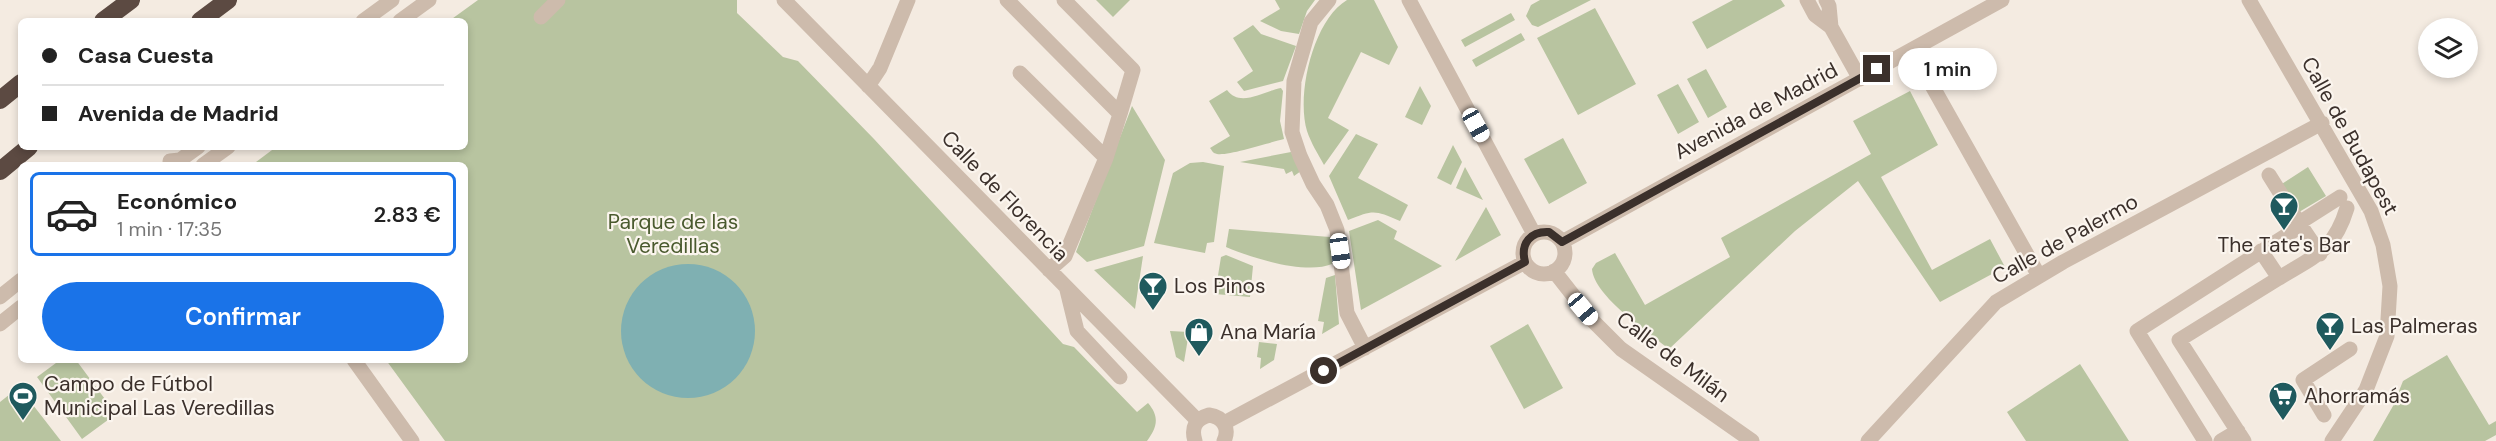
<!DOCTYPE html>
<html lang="es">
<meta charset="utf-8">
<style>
:root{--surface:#fff;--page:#f6f6f6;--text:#222;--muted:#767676;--line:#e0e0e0;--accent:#1a73e8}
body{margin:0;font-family:"DM Sans",sans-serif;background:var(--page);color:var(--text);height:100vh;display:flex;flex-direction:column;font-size:22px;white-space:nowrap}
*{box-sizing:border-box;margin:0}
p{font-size:20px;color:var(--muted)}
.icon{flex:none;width:33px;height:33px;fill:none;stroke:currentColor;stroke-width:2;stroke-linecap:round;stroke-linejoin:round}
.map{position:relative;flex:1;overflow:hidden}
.sheet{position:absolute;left:18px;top:162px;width:450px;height:201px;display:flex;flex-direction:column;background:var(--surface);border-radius:9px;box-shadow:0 3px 9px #0003}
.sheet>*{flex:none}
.hud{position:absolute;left:18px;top:18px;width:450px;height:132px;border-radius:9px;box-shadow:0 3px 9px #0003;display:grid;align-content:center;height:132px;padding:0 24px;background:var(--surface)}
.controls{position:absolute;left:2418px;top:18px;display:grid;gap:12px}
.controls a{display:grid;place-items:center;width:60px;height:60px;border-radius:50%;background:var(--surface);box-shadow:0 3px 9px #0003;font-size:30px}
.end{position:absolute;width:27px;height:27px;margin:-14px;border:8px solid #3b302b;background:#fff;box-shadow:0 0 0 3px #fff}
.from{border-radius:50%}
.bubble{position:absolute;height:42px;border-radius:21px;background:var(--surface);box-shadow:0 3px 9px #0003;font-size:20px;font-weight:600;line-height:42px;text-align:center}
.car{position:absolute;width:18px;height:36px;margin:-18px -9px;border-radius:8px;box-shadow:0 0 4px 2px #0007;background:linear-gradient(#fff 24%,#345 0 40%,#fff 0 76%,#345 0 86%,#fff 0)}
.hud b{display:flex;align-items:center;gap:21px;height:57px;font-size:22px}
.hud b+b{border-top:2px solid var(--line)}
.hud i{width:15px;height:15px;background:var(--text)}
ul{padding:10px 0 0;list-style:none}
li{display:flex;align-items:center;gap:18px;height:84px;margin:0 12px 9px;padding:0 12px;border:3px solid transparent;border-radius:9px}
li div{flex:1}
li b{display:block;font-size:22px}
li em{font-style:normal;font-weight:600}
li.selected{border-color:var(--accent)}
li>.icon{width:54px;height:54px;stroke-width:1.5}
.action{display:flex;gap:12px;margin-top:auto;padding:12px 24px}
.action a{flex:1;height:69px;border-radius:36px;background:var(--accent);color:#fff;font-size:24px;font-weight:600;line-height:69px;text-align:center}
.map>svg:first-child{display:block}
.green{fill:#b8c4a0}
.water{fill:#7fb0b2}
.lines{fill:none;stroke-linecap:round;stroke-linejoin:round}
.minor{stroke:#cdbbac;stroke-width:15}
.highway{stroke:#5c4a42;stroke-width:18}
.route{stroke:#3b302b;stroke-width:8}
.labels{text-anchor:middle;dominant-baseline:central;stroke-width:4.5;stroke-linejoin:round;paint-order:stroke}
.street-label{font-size:21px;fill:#3b302b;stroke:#fbf5ee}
.park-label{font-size:21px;fill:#4a5a2e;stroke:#fbf5ee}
.poi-label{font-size:21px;fill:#3b302b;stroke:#fbf5ee;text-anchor:start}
</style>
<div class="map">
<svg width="2496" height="441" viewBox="0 0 2496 441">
<rect width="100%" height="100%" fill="#f4ebe1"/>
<path class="green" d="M478 0H737V13L783 57 798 61 874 139 1063 344 1074 347 1137 412 1148 403C1160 417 1157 427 1147 441H445L386 360H465V165H252L276 147H465V21H449Z
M1096 0H1130L1113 17Z
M1275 0H1315L1307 11 1299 34 1281 31 1260 21 1280 9Z
M1347 0H1374L1398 47 1389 65 1361 52 1328 118 1349 130 1324 165C1318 154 1311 143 1307 131 1296 95 1313 20 1347 0Z
M1540 0H1591L1538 27 1532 25 1526 16 1531 5Z
M1733 0H1781L1785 6 1707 49 1692 22Z
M1595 8 1636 84 1578 115 1537 38Z
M1511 13 1515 20 1465 47 1461 40Z
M1253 25 1261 34 1296 46 1283 81 1244 91 1237 82 1253 71 1233 38Z
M1521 33 1525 40 1476 67 1472 60Z
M1706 69 1727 107 1708 118 1687 79Z
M1678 84 1699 122 1678 134 1657 95Z
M1420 86 1431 106 1422 125 1405 117Z
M1281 88 1283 91 1280 121 1284 139C1271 142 1229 156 1217 154 1213 153 1213 152 1210 148L1230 136 1209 101 1227 90C1240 108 1264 91 1281 88Z
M1910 91 1938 145 1881 177 1932 270 1990 239 2005 267 1940 302 1858 181 1795 231 1669 349C1648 332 1594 296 1592 269L1596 263 1615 253 1645 305 1730 257 1721 238 1871 154 1853 121Z
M1132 106 1165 160 1144 246 1087 262 1076 252Z
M1356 134 1378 144 1358 178 1408 205 1400 221C1374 210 1374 210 1348 220L1329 176Z
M1563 138 1587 183 1549 204 1524 159Z
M1453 145 1462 162 1451 185 1437 178Z
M1291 152 1301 171 1294 176 1292 171 1286 174 1284 169 1240 162Z
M1203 162 1224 166 1214 242 1207 243 1205 253 1154 243 1173 173 1190 163Z
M1465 167 1483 200 1456 188Z
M2308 167 2326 196 2294 215 2277 187Z
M1486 207 1501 235 1455 261Z
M1378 220 1397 231 1394 239 1442 266 1361 310 1349 231Z
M1229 229 1330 237 1332 264C1306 275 1252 258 1226 247Z
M1226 255 1253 266 1250 297 1215 294 1221 257Z
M1143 256 1135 309 1094 270Z
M1335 275 1339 324 1322 334 1324 322 1318 321 1326 278Z
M1528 324 1563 388 1524 409 1490 346Z
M1170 331 1189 332 1184 362 1176 357Z
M1259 342 1277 344 1274 360 1260 369 1261 358 1257 357Z
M2447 355 2489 425 2496 421V435L2485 441H2373L2393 406 2403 381Z
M60 360H76L116 414 82 439 37 377Z
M2080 364 2129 441H2026L2007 412Z
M19 387 61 441H0V402Z"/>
<path class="water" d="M621 331a67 67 0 1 1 134 0a67 67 0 1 1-134 0Z"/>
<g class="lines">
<path class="minor" d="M784 0 1197 420
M1007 0 1120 114 1106 158 1020 73
M1064 0 1133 70 1120 114
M1329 0 1311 22 1294 81 1292 132 1300 156 1313 184 1327 205 1337 230 1347 313 1365 348
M1409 0 1534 234
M1807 0 1815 15 1831 27 1860 79
M1826 0 1829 6 1831 27
M2249 0 2371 211 2383 245 2390 286 2387 336 2366 390 2332 441
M541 17 558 0
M363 21 392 0
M400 21 429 0
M1912 50 2039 276
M868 86 880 68 908 0
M170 161 180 160 198 147
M203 165 228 147
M2269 175 2299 223
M1523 253a21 21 0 1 1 42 0a21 21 0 1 1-42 0Z
M1562 242 2002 0
M2261 251 2279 278C2315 256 2334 251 2347 208
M2320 254 2299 223 2340 197
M1049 270 1065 256 1106 158
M1554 271 1594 322 1621 349 1752 441
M1067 290 1077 331 1120 377
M0 297 21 280
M0 324 21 307
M354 360 412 441
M2324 415 2303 380 2350 349
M1224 423 1525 262
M1195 441C1191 428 1195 419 1209 415 1223 417 1230 428 1224 441
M1868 441 1996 302 2063 262 2322 123
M2205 441 2137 331 2301 226
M2221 441 2238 431
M2244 441 2179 340 2279 278"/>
<path class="highway" d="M103 21 131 0
M200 21 228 0
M0 100 21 83
M0 171 29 147"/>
</g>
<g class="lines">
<path class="route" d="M1324 371 1525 262C1520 243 1531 231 1549 232L1562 242 1877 69"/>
</g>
<defs>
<g id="bar-pin" transform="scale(1.5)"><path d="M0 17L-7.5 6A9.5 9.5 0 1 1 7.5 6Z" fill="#1f5a5e" stroke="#fbf5ee"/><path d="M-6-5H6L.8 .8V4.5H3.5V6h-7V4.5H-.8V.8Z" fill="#fff"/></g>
<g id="shop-pin" transform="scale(1.5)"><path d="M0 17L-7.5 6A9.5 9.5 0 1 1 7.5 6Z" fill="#1f5a5e" stroke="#fbf5ee"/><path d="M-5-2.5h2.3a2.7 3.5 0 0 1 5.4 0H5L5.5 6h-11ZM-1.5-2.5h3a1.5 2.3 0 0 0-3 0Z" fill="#fff"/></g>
<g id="stadium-pin" transform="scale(1.5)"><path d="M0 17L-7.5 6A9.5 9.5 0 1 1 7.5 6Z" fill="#1f5a5e" stroke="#fbf5ee"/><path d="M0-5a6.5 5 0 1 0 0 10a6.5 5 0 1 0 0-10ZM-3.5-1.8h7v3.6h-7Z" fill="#fff"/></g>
<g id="supermarket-pin" transform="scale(1.5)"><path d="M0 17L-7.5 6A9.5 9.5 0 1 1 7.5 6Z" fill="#1f5a5e" stroke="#fbf5ee"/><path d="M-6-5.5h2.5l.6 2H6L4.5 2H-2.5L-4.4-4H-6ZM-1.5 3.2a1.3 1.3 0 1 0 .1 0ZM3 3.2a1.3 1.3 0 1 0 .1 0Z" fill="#fff"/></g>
</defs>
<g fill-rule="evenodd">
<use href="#bar-pin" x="2284" y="206"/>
<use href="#bar-pin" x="1153" y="286"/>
<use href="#bar-pin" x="2330" y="326"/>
<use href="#shop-pin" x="1199" y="332"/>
<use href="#stadium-pin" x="23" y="396"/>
<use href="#supermarket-pin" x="2283" y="396"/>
</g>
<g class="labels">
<g class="street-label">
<text transform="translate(1756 111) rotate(-28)">Avenida de Madrid</text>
<text transform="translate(2350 136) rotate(61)">Calle de Budapest</text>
<text transform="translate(1005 196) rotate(46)">Calle de Florencia</text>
<text transform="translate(2065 239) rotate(-29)">Calle de Palermo</text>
<text transform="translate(1673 357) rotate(37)">Calle de Milán</text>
</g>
<g class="park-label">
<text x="673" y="222">Parque de las<tspan x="673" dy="24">Veredillas</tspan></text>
</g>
<g class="poi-label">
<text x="2284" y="245" text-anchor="middle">The Tate's Bar</text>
<text x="1174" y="286">Los Pinos</text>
<text x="2351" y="326">Las Palmeras</text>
<text x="1220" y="332">Ana María</text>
<text x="44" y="384">Campo de Fútbol<tspan x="44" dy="24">Municipal Las Veredillas</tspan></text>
<text x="2304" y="396">Ahorramás</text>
</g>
</g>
</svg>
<div class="controls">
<a><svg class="icon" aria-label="layers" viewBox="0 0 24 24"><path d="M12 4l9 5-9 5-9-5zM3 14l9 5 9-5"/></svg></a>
</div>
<i class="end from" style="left:1324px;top:371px"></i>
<i class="end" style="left:1877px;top:69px"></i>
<div class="bubble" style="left:1898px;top:48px;width:99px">1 min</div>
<i class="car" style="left:1476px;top:125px;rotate:151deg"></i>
<i class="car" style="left:1340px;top:251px;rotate:172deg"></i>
<i class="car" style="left:1583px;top:309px;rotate:140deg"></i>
<div class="hud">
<b><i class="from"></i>Casa Cuesta</b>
<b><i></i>Avenida de Madrid</b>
</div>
<section class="sheet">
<ul>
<li class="selected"><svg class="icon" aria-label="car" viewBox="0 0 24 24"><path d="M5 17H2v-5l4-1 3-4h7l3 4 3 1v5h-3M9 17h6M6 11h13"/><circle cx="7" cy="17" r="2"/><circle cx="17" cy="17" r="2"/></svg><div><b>Económico</b><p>1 min · 17:35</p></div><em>2.83 €</em></li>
</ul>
<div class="action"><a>Confirmar</a></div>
</section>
</div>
